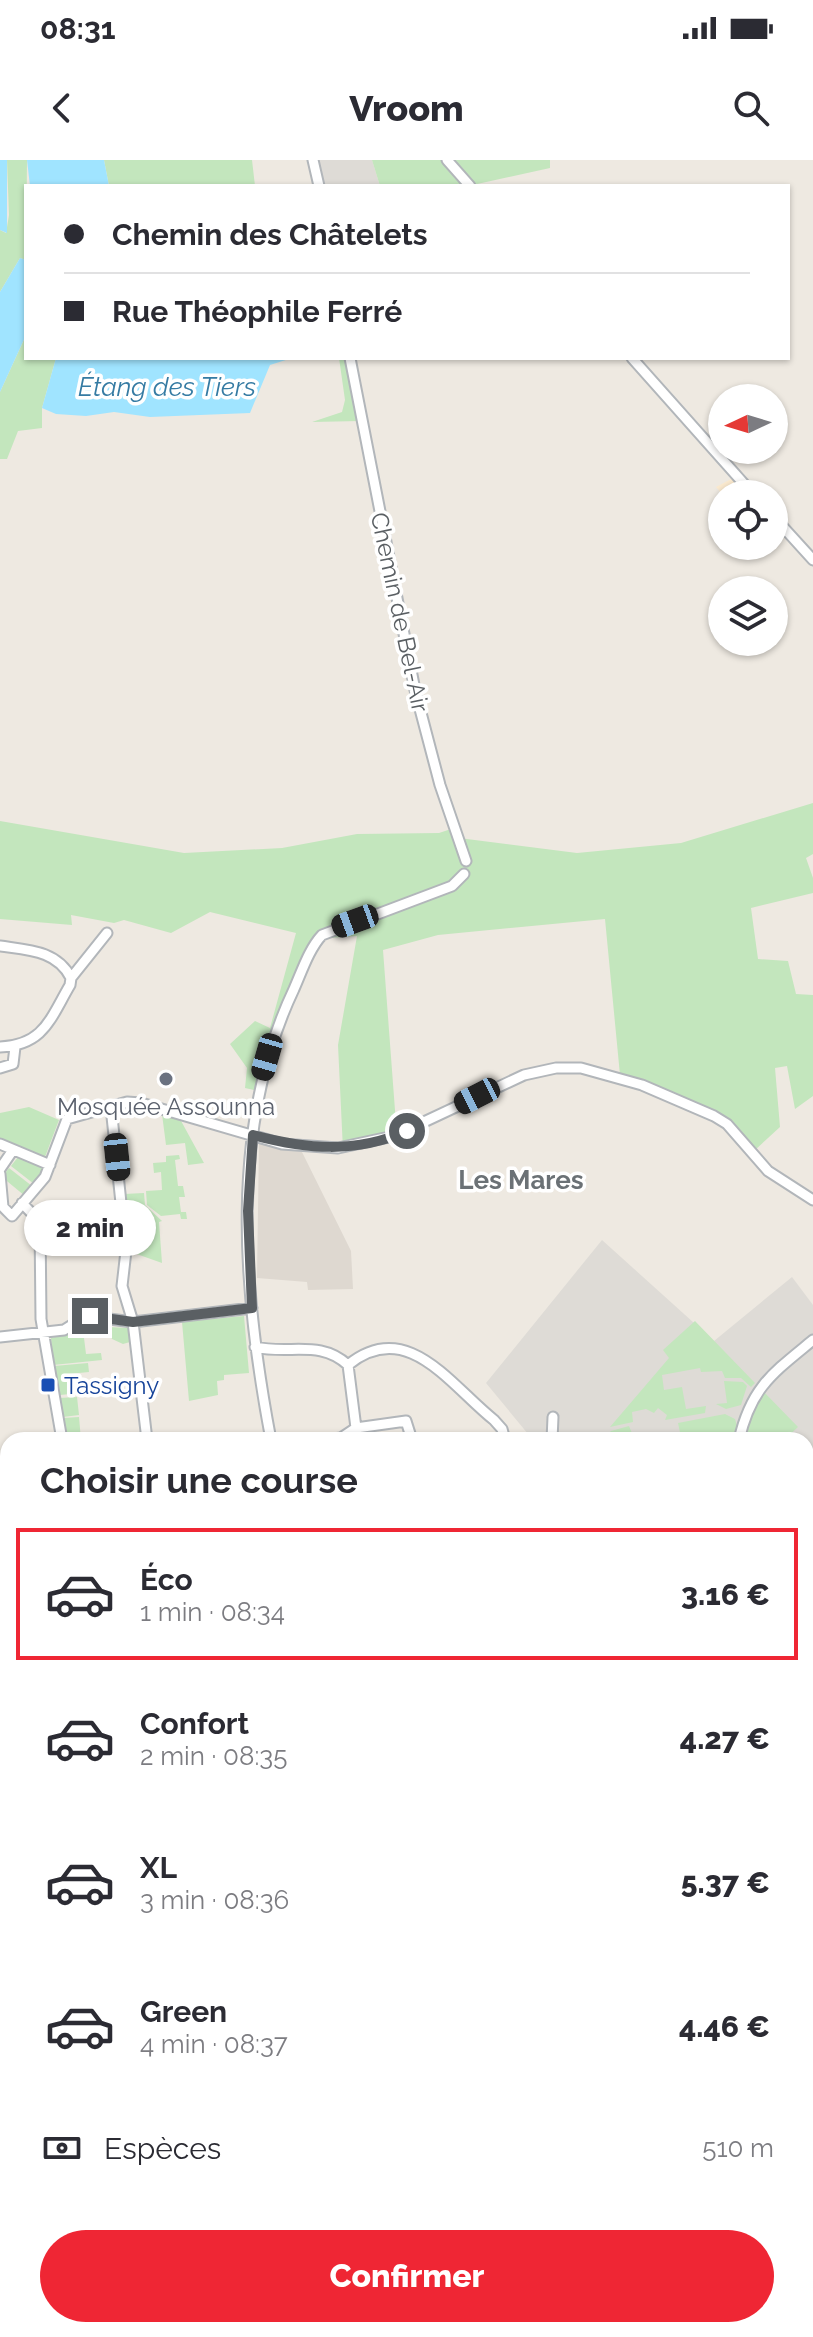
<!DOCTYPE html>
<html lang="fr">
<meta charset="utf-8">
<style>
:root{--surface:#fff;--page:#f2f2f3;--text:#2b2b33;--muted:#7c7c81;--line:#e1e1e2;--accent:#ef2634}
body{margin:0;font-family:Raleway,sans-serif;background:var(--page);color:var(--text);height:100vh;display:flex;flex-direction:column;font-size:30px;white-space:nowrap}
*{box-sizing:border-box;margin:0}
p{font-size:26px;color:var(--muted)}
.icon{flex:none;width:44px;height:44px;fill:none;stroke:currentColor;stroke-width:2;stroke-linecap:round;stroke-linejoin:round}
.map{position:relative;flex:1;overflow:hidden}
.sheet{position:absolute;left:0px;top:1272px;width:814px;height:906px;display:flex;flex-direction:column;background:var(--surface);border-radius:24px 24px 0 0;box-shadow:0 2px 6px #0004}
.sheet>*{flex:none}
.top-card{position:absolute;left:24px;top:24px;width:766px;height:176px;border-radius:0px;box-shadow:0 2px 6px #0004;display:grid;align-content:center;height:176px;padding:0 40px;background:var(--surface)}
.needle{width:52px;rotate:266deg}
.buttons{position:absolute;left:708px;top:224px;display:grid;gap:16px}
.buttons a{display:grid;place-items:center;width:80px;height:80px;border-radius:50%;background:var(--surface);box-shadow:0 2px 6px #0004;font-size:40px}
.end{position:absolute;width:36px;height:36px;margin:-18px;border:10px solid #5a5f63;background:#fff;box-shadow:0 0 0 4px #fff}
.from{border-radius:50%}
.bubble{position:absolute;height:56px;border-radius:28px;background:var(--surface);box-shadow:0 2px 6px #0004;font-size:26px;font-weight:800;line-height:56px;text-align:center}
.car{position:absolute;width:24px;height:48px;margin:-24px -12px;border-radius:10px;box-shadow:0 0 6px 2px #0007;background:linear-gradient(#222 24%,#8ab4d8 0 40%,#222 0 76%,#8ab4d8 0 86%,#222 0)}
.top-card b{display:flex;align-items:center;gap:28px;height:76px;font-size:30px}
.top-card b+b{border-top:2px solid var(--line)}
.top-card i{width:20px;height:20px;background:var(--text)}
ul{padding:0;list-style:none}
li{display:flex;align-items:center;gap:24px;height:132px;margin:0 16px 12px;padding:0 24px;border:4px solid transparent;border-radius:0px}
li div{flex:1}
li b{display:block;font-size:30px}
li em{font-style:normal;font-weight:800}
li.selected{border-color:var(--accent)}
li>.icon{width:72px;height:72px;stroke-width:1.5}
h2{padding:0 40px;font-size:36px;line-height:96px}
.pay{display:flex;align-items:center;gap:20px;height:88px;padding:0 40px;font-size:30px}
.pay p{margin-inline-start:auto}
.cta{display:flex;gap:16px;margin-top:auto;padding:16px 40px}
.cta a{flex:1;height:92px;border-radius:48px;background:var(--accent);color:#fff;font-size:32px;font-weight:800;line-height:92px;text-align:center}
.status{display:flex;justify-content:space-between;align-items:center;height:56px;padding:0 40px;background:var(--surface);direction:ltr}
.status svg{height:22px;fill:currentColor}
header{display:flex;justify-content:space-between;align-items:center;height:104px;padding:0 40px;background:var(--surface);font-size:36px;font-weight:800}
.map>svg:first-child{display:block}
.industrial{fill:#dedbd6}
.education{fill:#ded8d0}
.green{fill:#c3e6bd}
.sand{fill:#fbeacf}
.water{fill:#a0e4ff}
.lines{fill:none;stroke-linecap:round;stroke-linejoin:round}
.stream{stroke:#a0e4ff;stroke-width:2}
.minor-casing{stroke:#b2b6ba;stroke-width:13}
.major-casing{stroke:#f6af52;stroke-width:15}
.minor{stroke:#fff;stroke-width:9}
.major{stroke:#ffe3a5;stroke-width:11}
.rail-casing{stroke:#b1b2b3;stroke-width:5}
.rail{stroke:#fff;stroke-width:2;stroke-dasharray:6;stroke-linecap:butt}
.route{stroke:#5a5f63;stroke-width:10}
.worship-dot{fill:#6b7280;stroke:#fff;stroke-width:3}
.transit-dot{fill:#1a4fb4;stroke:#fff;stroke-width:3}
.labels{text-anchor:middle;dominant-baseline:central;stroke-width:7;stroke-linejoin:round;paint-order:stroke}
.street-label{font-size:24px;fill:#5a5f63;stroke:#fff}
.worship-label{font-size:24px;fill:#5b616d;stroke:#fff}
.transit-label{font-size:24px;fill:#164399;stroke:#fff;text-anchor:start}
.water-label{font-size:26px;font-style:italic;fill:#357ba3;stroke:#fff}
.neighbourhood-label{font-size:26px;font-weight:bold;fill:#6b7175;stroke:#fff}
</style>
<div class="status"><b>08:31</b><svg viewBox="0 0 49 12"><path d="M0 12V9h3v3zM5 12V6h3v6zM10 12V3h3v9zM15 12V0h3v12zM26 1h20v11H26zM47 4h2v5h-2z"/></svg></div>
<header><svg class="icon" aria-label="back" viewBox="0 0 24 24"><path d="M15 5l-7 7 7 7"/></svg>Vroom<svg class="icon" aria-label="search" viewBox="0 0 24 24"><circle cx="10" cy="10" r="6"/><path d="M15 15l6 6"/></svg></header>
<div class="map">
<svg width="813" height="2177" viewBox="0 0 813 2177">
<rect width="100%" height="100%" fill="#eee9e1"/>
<path class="industrial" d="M315 0H372L380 26H321Z
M602 1080 714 1181 792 1117 813 1145V1334L806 1338V1280H533L486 1223Z"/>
<path class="education" d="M259 981 302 992 351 1091 353 1129 308 1130 307 1122 257 1118Z
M813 1778V1846L806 1841V1783Z"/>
<path class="green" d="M7 0H27L26 100 20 98 0 132V70L6 73 9 55Z
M104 0H252L255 26H109Z
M372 0H550V8L468 26H380Z
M26 175V198H56L42 248V268L18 271 7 299H0V232Z
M339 198H348L360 261 312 262 342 252 345 240Z
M813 643V694L806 698 813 718V733L751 748 758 799 788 801 796 834 813 835V936L795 949 787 906 775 908 780 967 754 991 715 950 620 915 605 759 438 775 383 790 397 977 343 990 338 885 357 776 316 779 275 868 254 930 245 928 247 908 230 884 255 861 270 868 296 773 210 752 171 773 124 760 114 763 71 755 72 765 0 759V661L184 693 282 688 357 674 439 673 454 668 459 678 577 693 681 683Z
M29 947 59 960 45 997 0 979V953Z
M162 954 180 959 204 1003 188 1005 185 983 166 985Z
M179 995 180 999 175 1000 178 1026H183L185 1037H179L181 1052H186L187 1059H181L180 1054 161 1056 147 1045 146 1031 162 1030 161 1012 154 1013 153 1003 166 1002V996Z
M18 997 44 1007 34 1024 11 1006Z
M9 1008 32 1026 25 1036 2 1017Z
M144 1033 145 1045 162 1061 159 1062 162 1103 131 1092 124 1034Z
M244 1156 249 1213 224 1215V1220L217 1221 218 1235 189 1241 182 1162Z
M87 1161 106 1166 103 1175 84 1178 86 1194 101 1193 102 1200 53 1205 51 1178 68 1174Z
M695 1161 755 1223 751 1227 741 1218H725L722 1211 701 1212 700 1208 662 1215 664 1230 682 1227 686 1249 706 1246 705 1253 665 1260 667 1255 658 1248 654 1253 646 1249 632 1252 633 1262 610 1267 669 1198 663 1190Z
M108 1167 129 1168 130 1182 123 1184 112 1179Z
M88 1203 89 1212 69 1214 71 1231 90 1232 60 1235 54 1206Z
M724 1221 743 1222 747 1226 741 1245 726 1249 716 1244 727 1243Z
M761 1229 798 1267 784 1280H742L753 1239Z
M77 1237 79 1255 63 1257 59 1238Z
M725 1254 735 1259 739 1272 734 1280 681 1277 678 1263Z
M79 1257 81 1280H67L63 1258Z
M629 1266 634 1278 602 1280 611 1271Z
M813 1334V1392L806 1397V1338Z
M8 1356V1423L0 1424V1357Z
M8 1439V1490L0 1491V1440Z"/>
<path class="sand" d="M735 317 749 334H722L716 327Z"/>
<path class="water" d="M0 0H7V73L0 70Z
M27 0H104L109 26H30Z
M20 98 26 100V175L0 232V132Z
M56 198H292L270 205 250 253 150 257 114 252 86 256 56 254 42 248Z"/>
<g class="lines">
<path class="stream" d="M43 2177 46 2170"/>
<g class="minor-casing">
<path id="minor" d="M313 0 319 26
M447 0 470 26
M350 198 415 530 440 625 466 701
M632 198 753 334
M774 357 813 400
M0 786C27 790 57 790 71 818L70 825C50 859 44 885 0 887
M71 818 107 773
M0 908 13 904 15 887
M111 947 126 1091 122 1126 133 1162 147 1280
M0 984 50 1005
M0 1009 13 990
M0 1014 3 1047 12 1056 45 1017 67 959 127 942 141 943 282 984 338 988 394 976 524 915 556 908H581L642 925 714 956 727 964 768 1011 813 1040
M22 1043 40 1062 41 1159 62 1280
M0 1177 64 1170 86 1156 133 1162 252 1148
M255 1187C290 1195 320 1179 348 1205
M356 1268 406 1261 412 1280
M271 1280C243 1133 228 968 294 829 302 811 309 789 322 775L452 726 464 714
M325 1280 341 1278 356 1268 348 1205C407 1157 450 1225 494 1260L502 1269 505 1280
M552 1280 553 1257
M739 1280C751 1227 773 1213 813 1180
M0 1312H8
M806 1467 813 1453
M806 1551 813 1557
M806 1620 813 1622
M0 1772 8 1768
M806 1776 813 1771
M806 1877 813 1894
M0 1890 8 1892
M810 1919 813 1918
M811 1934H813
M806 1965H810L813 1984
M806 2118 813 2112
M67 2170 74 2177
M266 2170 272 2177
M746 2170 748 2177
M428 2177 439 2170"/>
</g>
<g class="major-casing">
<path id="major" d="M806 1353 813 1348
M0 1604 8 1607
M0 1901 8 1912
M531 2170 537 2177
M33 2177 35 2170"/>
</g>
<use href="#minor" class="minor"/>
<use href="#major" class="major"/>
<g class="rail-casing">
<path id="rail" d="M0 1503 8 1510
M698 2170 703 2177"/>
</g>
<use href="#rail" class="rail"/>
</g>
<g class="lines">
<path class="route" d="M90 1156 133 1162 252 1148 248 1051 253 975C306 989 355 994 407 971"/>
</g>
<circle class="worship-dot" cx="166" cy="919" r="8"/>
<rect class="transit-dot" x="40" y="1217" width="16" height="16" rx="4"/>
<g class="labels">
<g class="street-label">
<text transform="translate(400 452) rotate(78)">Chemin de Bel-Air</text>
</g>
<g class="worship-label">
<text x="166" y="946">Mosquée Assounna</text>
</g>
<g class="transit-label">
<text x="64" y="1225">Tassigny</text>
</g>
<g class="water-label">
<text x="167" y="227">Étang des Tiers</text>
</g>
<g class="neighbourhood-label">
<text x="521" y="1020">Les Mares</text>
</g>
</g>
</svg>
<div class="buttons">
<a><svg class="needle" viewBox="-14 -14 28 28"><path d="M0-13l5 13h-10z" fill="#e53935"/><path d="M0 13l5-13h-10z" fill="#7c7c81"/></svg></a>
<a><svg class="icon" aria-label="locate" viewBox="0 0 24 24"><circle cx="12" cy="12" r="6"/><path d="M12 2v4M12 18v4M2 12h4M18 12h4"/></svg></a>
<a><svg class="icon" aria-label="layers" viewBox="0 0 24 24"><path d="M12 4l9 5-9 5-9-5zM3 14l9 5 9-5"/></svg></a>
</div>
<i class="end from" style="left:407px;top:971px"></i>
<i class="end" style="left:90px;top:1156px"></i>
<div class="bubble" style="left:24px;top:1040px;width:132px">2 min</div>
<i class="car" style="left:355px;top:761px;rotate:250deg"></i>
<i class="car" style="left:267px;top:897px;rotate:196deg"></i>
<i class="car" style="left:477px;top:936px;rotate:243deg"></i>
<i class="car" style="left:117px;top:997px;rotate:174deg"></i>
<div class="top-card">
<b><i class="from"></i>Chemin des Châtelets</b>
<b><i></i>Rue Théophile Ferré</b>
</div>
<section class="sheet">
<h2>Choisir une course</h2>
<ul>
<li class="selected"><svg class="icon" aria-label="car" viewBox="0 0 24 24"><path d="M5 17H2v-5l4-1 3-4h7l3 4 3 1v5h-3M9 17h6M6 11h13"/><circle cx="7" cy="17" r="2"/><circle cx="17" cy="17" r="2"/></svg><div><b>Éco</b><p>1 min · 08:34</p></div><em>3.16 €</em></li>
<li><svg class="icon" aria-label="car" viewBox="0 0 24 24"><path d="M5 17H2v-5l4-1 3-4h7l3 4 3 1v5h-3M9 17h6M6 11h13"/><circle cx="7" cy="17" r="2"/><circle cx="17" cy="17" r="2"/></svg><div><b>Confort</b><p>2 min · 08:35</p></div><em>4.27 €</em></li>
<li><svg class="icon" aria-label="car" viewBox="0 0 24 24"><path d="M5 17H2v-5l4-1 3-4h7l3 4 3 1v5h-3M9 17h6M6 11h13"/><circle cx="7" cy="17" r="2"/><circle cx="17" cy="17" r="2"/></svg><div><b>XL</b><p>3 min · 08:36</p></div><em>5.37 €</em></li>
<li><svg class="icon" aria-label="car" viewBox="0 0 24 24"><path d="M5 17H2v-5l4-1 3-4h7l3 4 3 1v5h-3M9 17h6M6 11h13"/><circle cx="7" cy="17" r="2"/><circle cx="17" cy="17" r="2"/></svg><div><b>Green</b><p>4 min · 08:37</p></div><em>4.46 €</em></li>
</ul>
<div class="pay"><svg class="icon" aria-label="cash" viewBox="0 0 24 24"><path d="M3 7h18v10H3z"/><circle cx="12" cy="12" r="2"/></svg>Espèces<p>510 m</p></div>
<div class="cta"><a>Confirmer</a></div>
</section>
</div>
